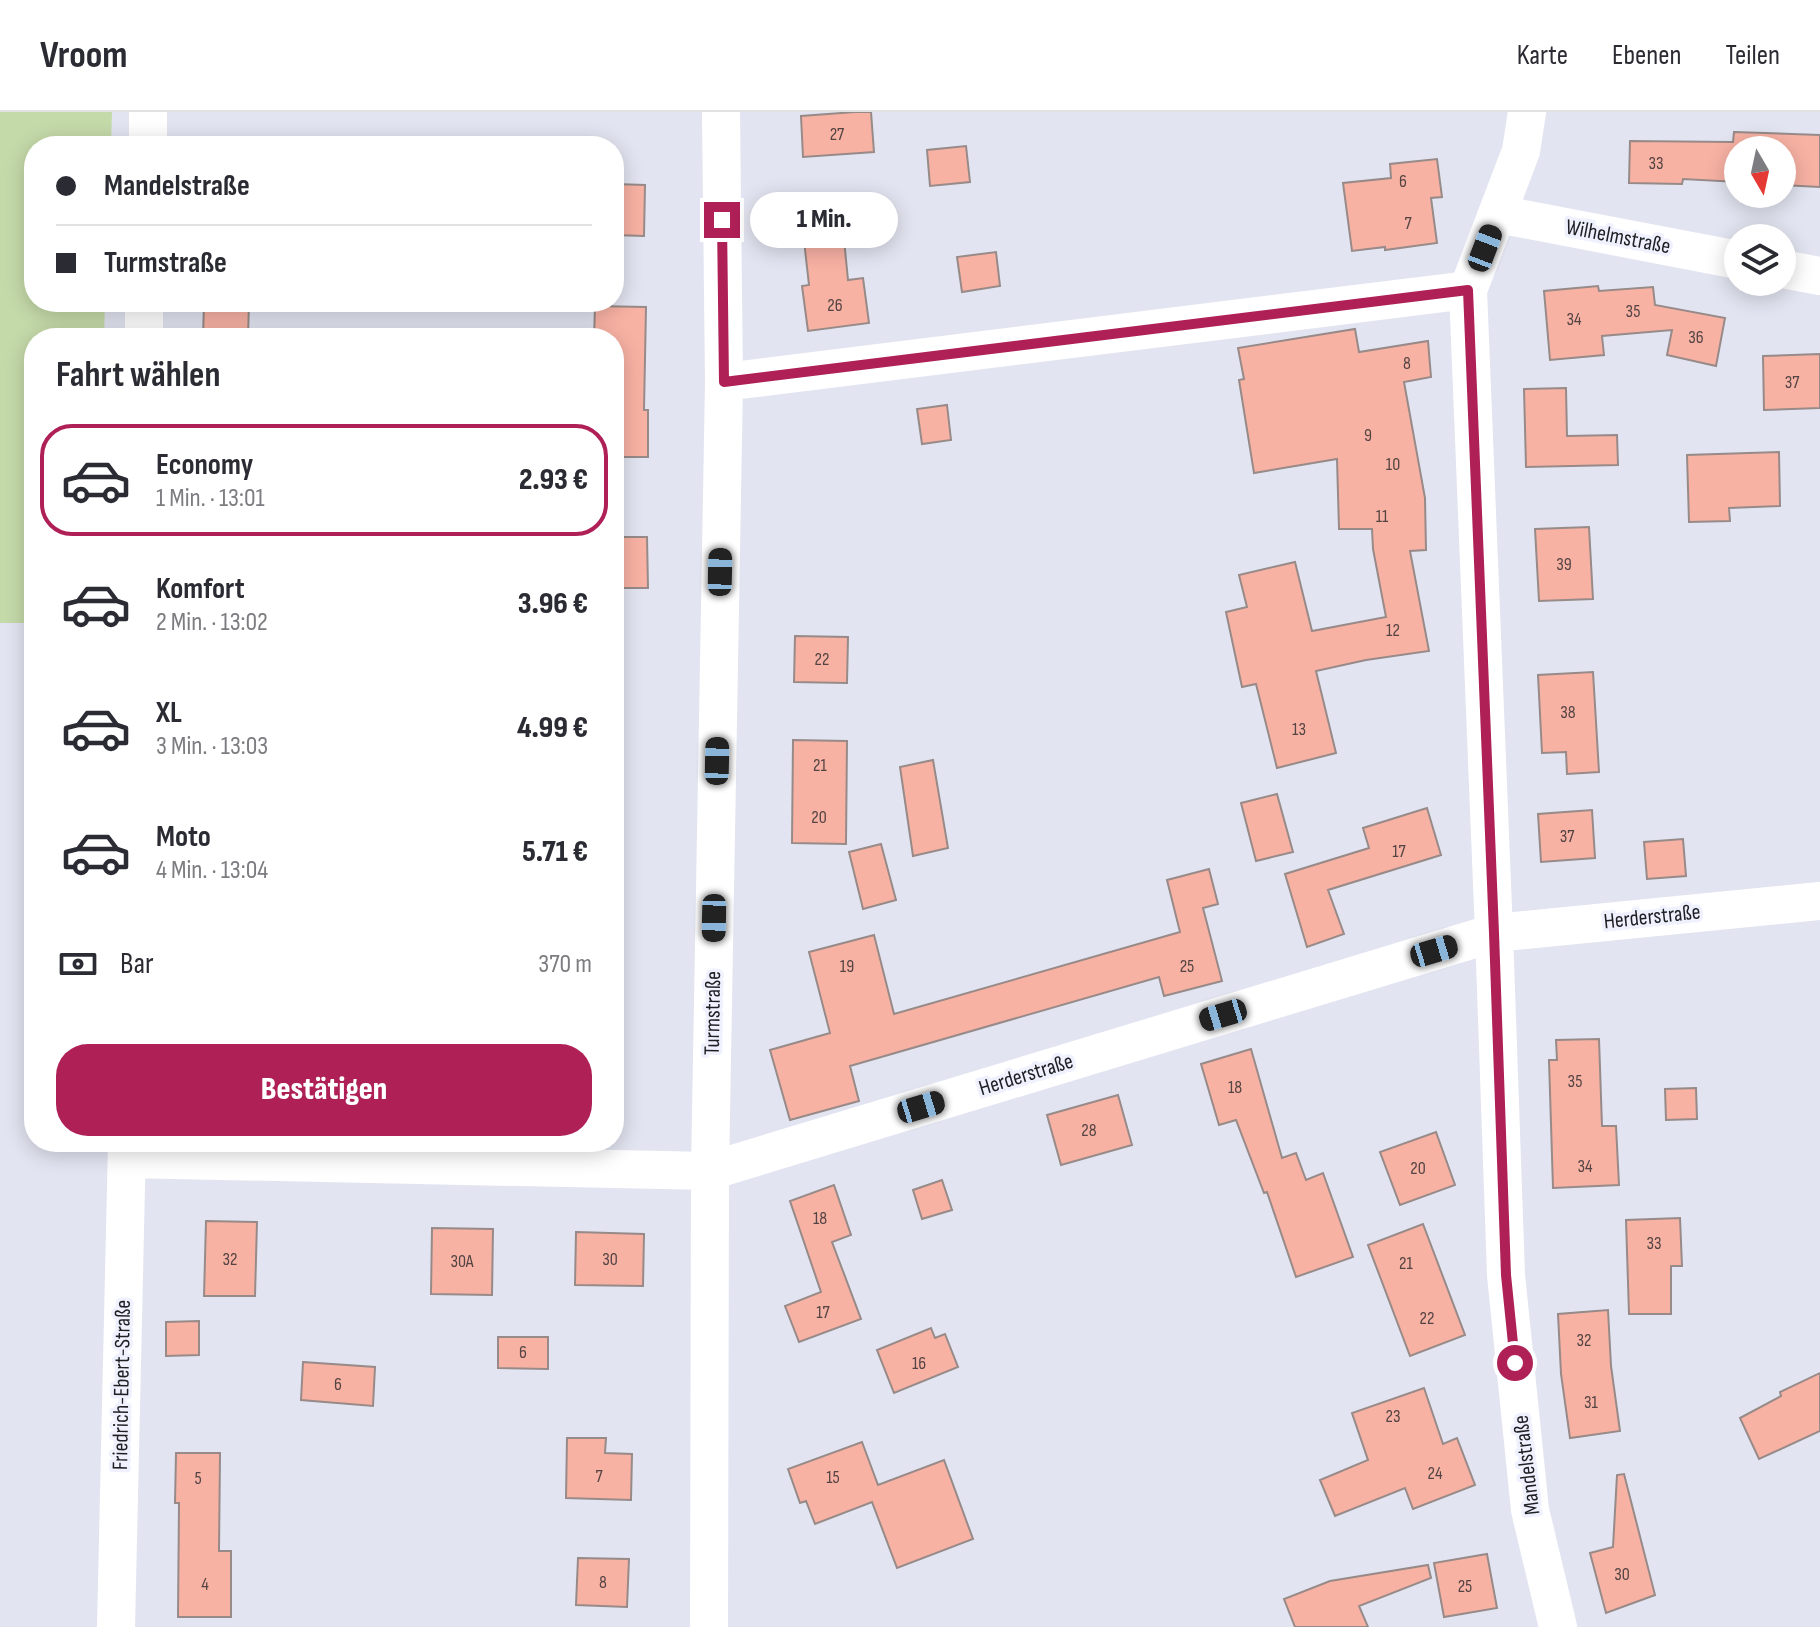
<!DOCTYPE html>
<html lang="de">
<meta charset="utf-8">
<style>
:root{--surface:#fff;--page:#f7f7f7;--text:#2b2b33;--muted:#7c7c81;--line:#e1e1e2;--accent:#af2056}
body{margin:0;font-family:"Sofia Sans Condensed",sans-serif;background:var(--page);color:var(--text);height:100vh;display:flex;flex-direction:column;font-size:30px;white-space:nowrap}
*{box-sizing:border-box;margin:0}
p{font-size:26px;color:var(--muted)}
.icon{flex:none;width:44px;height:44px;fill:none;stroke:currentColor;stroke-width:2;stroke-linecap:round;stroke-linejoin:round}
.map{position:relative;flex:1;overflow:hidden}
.panel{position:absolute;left:24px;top:216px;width:600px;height:824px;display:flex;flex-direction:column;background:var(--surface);border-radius:32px;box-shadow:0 4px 20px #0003}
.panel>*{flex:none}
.top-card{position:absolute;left:24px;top:24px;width:600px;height:176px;border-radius:32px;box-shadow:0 4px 20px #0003;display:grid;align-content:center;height:176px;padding:0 32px;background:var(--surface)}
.needle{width:52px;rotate:171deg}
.fabs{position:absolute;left:1724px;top:24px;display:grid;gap:16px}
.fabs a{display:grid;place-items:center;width:72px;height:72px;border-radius:50%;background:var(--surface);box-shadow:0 4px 20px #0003;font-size:40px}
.end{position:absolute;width:36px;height:36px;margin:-18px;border:10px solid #af2056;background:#fff;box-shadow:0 0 0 4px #fff}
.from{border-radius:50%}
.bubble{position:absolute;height:56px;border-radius:28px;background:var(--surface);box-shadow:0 4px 20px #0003;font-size:26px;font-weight:800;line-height:56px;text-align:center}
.car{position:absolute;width:24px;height:48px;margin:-24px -12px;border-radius:10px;box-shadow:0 0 6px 2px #0007;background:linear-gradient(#222 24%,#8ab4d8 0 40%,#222 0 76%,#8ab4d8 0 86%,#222 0)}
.top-card b{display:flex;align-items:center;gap:28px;height:76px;font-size:30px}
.top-card b+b{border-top:2px solid var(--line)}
.top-card i{width:20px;height:20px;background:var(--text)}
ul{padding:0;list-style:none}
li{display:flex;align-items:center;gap:24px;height:112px;margin:0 16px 12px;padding:0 16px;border:4px solid transparent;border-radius:32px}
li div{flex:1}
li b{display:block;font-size:30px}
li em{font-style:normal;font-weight:800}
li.on{border-color:var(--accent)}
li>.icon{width:72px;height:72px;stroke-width:1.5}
h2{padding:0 32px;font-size:36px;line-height:96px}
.pay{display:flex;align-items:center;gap:20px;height:88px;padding:0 32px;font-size:30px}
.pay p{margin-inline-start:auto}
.action{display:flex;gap:16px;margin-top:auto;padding:16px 32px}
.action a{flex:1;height:92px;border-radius:32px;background:var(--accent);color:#fff;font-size:32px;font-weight:800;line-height:92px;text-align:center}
header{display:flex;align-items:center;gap:48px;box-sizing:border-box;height:112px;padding:0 40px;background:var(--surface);border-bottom:2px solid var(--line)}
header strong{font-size:38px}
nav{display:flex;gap:44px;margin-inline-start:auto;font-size:28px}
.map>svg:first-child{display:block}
.green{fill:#c5daa9}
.building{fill:#f8b2a4;stroke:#978a88;stroke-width:2}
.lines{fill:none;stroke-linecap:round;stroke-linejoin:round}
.street{stroke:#fff;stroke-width:38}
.route{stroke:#af2056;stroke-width:10}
.labels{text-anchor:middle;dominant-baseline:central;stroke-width:7;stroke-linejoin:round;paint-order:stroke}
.number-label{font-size:18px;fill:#544443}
.street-label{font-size:22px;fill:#1e1f23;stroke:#eff2fe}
</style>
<header>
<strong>Vroom</strong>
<nav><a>Karte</a><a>Ebenen</a><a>Teilen</a></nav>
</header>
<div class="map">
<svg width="1820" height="1515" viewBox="0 0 1820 1515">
<rect width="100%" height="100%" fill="#e2e5f1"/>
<path class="green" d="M0 0H112L111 34H34V190H105L104 226H34V511H0Z"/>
<path class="building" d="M855 0H871L874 40 803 45 801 4Z
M1734 20 1820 23V75L1782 73V38H1738V70L1683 67 1682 72 1629 71 1630 29 1733 30Z
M966 34 970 70 930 74 927 38Z
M1437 47 1442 85 1431 86 1437 131 1385 138V135L1352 139 1343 71 1391 66 1390 52Z
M614 72 645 73 644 124 614 123Z
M842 107 848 168 863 166 869 211 808 219 802 174 809 173 802 111Z
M996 140 1000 174 962 180 957 145Z
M1598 174 1599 179 1653 175 1655 193 1725 206 1716 254 1667 243 1672 218 1602 224 1604 243 1550 248 1544 179Z
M204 190H249L248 226H203Z
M595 194 646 195 644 298H648V345H614V226H594Z
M1355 217 1359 240 1428 229 1431 265 1404 270 1425 386 1426 438 1410 439 1429 539 1366 548 1316 559 1336 641 1277 656 1256 572 1242 575 1226 500 1247 495 1239 463 1295 450 1312 519 1386 505 1373 437 1372 417H1339L1337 347 1254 361 1239 268 1244 267 1238 236Z
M1820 242V296L1764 298 1763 244Z
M1566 276 1567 324 1617 323 1618 353 1526 355 1524 277Z
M947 293 951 328 922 332 917 297Z
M1779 340 1780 394 1729 396 1730 409 1689 410 1687 343Z
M1589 415 1593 487 1539 489 1535 417Z
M614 425H647L648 476H614Z
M795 524 848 525 847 571 794 570Z
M1593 560 1599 660 1567 662 1566 640 1542 641 1538 563Z
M793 628 847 629 846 732 792 731Z
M933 648 948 736 913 744 900 655Z
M1277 682 1293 740 1256 749 1241 691Z
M1427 696 1441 743 1328 778 1344 822 1307 835 1285 762 1369 736 1363 716Z
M1592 698 1595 746 1541 750 1538 702Z
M1683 727 1686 764 1647 767 1644 730Z
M881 732 896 788 863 797 849 740Z
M1209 757 1218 792 1203 796 1222 869 1164 884 1159 865 850 954 859 989 790 1008 770 938 830 921 809 840 874 823 894 902 1180 820 1167 768Z
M1599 927 1602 1014H1616L1619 1073 1553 1076 1549 948H1557L1556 928Z
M1251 937 1282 1046 1296 1041 1306 1068 1323 1061 1353 1145 1296 1165 1267 1080 1264 1081 1236 1008 1219 1013 1201 952Z
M1696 976 1697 1007 1666 1008 1665 977Z
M1118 983 1132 1033 1061 1053 1047 1003Z
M1436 1020 1455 1073 1400 1093 1380 1040Z
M942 1068 952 1098 922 1107 913 1078Z
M834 1073 851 1123 832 1130 861 1207 799 1230 785 1194 821 1180 790 1089Z
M1680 1106 1682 1154H1671V1202H1629L1626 1108Z
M206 1109 257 1110 255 1184H204Z
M1423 1112 1465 1223 1410 1244 1368 1133Z
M432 1116 493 1117 492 1183 431 1182Z
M576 1120 644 1122 643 1174 575 1173Z
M1608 1198 1611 1254 1620 1319 1570 1326 1561 1262 1558 1202Z
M199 1209V1243L166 1244V1210Z
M931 1216 935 1226 945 1222 958 1255 894 1281 877 1238Z
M498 1225H548V1257L498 1256Z
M303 1250 375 1255 373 1294 301 1288Z
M1820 1261V1319L1759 1347 1740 1306 1781 1284 1780 1280Z
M1424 1276 1443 1332 1457 1326 1475 1373 1413 1397 1405 1376 1335 1404 1320 1368 1368 1348 1352 1301Z
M567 1326H606L605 1341 632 1342 631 1388 566 1386Z
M862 1330 878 1373 944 1348 973 1427 897 1456 872 1390 815 1412 806 1389 800 1391 788 1357Z
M176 1341H220L219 1439H231V1505H178L179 1391H175Z
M1624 1362 1655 1483 1606 1501 1590 1441 1613 1435 1617 1363Z
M1487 1442 1497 1496 1444 1505 1434 1451Z
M578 1446 629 1447 627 1495 576 1493Z
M1428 1453 1431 1466 1359 1494 1368 1515H1295L1284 1487 1330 1469Z"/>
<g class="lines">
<path class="street" d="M1527 0 1521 39 1468 178 1494 821 1506 1163 1530 1398 1558 1515
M148 34V0
M1498 102 1738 148
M1782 157 1820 164
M144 226V190
M724 270 1468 178
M127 1047 710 1059 1494 821 1820 789
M116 1515 127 1030
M709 1515 710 1059 724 270 721 0"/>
</g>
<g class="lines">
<path class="route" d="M722 108 724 270 1468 178 1494 821 1506 1163 1515 1251"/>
</g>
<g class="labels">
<g class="number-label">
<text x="837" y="22">27</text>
<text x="1656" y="51">33</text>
<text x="1403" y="69">6</text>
<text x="1408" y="111">7</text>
<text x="835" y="193">26</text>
<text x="1633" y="199">35</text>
<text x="1574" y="207">34</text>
<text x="1696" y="225">36</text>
<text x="1407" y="251">8</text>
<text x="1792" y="270">37</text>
<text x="1368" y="323">9</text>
<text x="1393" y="352">10</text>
<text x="1382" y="404">11</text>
<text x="1564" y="452">39</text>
<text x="1393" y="518">12</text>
<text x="822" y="547">22</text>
<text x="1568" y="600">38</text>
<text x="1299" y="617">13</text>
<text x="820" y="653">21</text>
<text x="819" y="705">20</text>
<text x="1567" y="724">37</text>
<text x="1399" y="739">17</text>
<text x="847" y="854">19</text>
<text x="1187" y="854">25</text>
<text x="1575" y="969">35</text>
<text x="1235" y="975">18</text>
<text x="1089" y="1018">28</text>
<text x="1585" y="1054">34</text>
<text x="1418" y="1056">20</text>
<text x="820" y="1106">18</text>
<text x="1654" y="1131">33</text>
<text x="230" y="1147">32</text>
<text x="610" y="1147">30</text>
<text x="462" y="1149">30A</text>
<text x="1406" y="1151">21</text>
<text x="823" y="1200">17</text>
<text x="1427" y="1206">22</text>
<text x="1584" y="1228">32</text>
<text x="523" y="1240">6</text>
<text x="919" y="1251">16</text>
<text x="338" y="1272">6</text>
<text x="1591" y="1290">31</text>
<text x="1393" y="1304">23</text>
<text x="1435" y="1361">24</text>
<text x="599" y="1364">7</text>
<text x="833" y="1365">15</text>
<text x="198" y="1366">5</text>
<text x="1622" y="1462">30</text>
<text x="603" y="1470">8</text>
<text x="205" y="1472">4</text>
<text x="1465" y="1474">25</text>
</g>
<g class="street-label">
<text transform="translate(1618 125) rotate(11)">Wilhelmstraße</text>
<text transform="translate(1652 805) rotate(-6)">Herderstraße</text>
<text transform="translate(713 901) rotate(-89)">Turmstraße</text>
<text transform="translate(1026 963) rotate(-17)">Herderstraße</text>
<text transform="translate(122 1273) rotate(-89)">Friedrich-Ebert-Straße</text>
<text transform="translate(1527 1353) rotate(-97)">Mandelstraße</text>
</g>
</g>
</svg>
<div class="fabs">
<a><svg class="needle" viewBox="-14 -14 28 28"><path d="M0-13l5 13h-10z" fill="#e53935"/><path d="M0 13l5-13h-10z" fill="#7c7c81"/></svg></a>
<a><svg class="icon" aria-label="layers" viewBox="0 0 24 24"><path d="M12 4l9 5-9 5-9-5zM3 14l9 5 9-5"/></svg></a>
</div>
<i class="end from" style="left:1515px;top:1251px"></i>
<i class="end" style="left:722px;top:108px"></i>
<div class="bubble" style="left:750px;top:80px;width:148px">1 Min.</div>
<i class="car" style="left:1485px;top:136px;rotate:21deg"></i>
<i class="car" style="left:720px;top:460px;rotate:1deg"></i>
<i class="car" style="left:717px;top:649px;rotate:1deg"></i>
<i class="car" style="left:714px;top:806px;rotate:181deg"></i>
<i class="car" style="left:1434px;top:839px;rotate:73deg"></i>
<i class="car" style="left:1223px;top:903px;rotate:253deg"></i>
<i class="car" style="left:921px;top:995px;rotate:73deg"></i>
<div class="top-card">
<b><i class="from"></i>Mandelstraße</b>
<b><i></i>Turmstraße</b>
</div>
<section class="panel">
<h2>Fahrt wählen</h2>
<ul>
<li class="on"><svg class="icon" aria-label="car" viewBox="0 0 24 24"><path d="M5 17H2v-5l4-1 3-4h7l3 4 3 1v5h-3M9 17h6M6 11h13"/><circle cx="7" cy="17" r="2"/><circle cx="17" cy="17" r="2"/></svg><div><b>Economy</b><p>1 Min. · 13:01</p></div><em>2.93 €</em></li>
<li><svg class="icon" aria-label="car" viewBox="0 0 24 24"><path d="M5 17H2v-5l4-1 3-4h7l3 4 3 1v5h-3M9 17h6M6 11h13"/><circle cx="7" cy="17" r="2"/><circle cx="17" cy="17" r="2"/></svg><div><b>Komfort</b><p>2 Min. · 13:02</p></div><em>3.96 €</em></li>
<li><svg class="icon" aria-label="car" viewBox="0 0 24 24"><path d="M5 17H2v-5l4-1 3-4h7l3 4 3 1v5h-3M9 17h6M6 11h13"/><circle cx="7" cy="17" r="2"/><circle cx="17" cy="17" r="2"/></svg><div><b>XL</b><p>3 Min. · 13:03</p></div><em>4.99 €</em></li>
<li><svg class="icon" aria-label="car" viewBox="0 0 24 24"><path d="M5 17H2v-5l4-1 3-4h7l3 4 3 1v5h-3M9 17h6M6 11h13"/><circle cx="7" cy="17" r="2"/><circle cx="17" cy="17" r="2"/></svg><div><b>Moto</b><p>4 Min. · 13:04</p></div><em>5.71 €</em></li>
</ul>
<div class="pay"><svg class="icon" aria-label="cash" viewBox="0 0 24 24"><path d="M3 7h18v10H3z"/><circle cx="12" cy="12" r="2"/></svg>Bar<p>370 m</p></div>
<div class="action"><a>Bestätigen</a></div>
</section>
</div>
